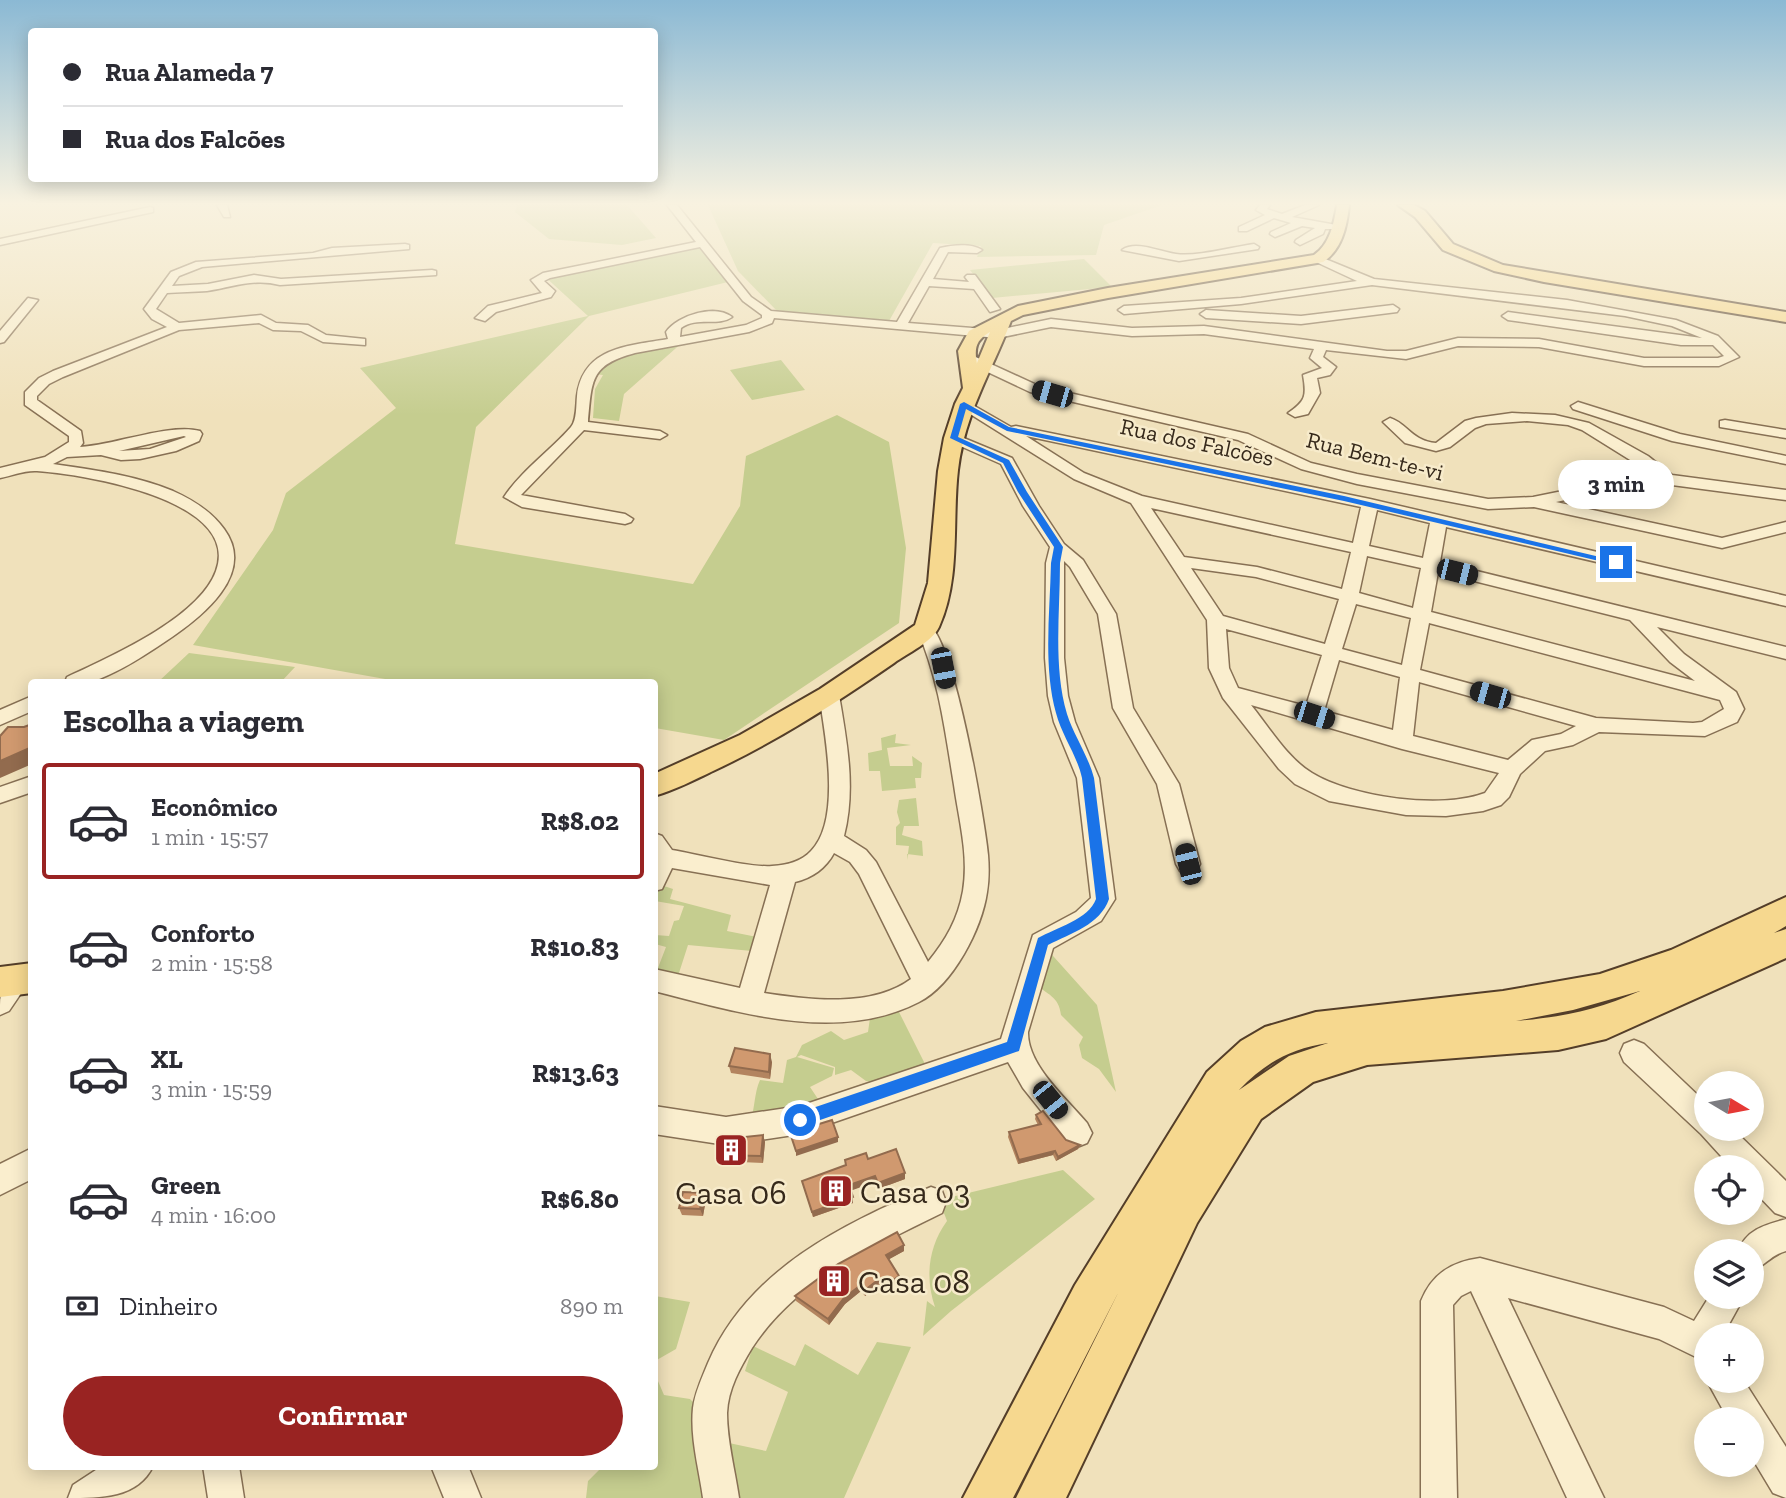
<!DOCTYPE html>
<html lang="pt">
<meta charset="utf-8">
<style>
:root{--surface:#fff;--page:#f7f7f7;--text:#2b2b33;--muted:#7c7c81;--line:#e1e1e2;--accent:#992322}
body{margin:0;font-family:"Zilla Slab",serif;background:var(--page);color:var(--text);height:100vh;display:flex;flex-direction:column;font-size:26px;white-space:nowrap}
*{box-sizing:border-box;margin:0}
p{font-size:23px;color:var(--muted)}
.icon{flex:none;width:38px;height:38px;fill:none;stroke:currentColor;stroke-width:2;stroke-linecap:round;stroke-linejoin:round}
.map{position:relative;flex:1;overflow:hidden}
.sheet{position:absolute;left:28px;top:679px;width:630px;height:791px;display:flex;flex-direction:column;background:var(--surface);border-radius:7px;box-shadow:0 4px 18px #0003}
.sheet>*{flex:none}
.hud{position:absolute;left:28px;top:28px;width:630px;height:154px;border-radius:7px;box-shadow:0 4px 18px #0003;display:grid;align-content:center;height:154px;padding:0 35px;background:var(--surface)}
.needle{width:46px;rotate:100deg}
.fabs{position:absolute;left:1694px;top:1071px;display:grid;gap:14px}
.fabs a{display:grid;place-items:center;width:70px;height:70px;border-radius:50%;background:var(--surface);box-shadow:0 4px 18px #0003;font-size:35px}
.end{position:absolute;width:32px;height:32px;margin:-16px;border:9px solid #1a73e8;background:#fff;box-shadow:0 0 0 4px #fff}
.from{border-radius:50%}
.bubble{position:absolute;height:49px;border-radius:24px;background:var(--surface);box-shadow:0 4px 18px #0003;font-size:23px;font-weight:800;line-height:49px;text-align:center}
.car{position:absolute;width:21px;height:42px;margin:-21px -10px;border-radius:9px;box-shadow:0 0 5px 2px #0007;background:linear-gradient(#222 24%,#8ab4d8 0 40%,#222 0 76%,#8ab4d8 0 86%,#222 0)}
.hud b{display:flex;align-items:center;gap:24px;height:66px;font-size:26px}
.hud b+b{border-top:2px solid var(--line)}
.hud i{width:18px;height:18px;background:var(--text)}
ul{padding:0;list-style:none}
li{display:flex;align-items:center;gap:21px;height:116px;margin:0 14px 10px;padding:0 21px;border:4px solid transparent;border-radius:7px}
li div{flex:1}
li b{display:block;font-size:26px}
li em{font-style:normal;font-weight:800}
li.on{border-color:var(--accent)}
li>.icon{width:63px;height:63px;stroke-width:1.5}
h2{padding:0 35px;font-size:32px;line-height:84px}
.pay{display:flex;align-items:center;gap:18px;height:77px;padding:0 35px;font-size:26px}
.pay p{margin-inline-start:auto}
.primary-button{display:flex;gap:14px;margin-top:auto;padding:14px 35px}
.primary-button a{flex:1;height:80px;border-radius:42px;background:var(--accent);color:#fff;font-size:28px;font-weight:800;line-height:80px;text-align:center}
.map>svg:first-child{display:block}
.green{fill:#c5cd8f}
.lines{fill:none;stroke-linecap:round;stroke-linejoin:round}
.minor-casing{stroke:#877054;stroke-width:3}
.major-casing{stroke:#543e29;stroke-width:4}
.minor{fill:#faeece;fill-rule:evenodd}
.major{fill:#f6d88f;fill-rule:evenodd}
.wall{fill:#b3845f}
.shaded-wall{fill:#926b4e}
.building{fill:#d0996f;stroke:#926b4e;stroke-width:2}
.route{fill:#1a73e8}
.labels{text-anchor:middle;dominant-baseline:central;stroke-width:5;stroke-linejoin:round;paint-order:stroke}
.far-street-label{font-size:23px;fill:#35281a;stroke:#f7ebcb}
.near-poi-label{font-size:33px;fill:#35281a;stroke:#f7ebcb;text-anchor:start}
</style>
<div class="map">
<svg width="1786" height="1498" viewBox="0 0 1786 1498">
<rect width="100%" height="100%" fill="#f0e1bb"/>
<path class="green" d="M517 205H627L656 238 622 245 549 239 515 212Z
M708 205H1162L1104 225 1096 255 977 257 981 246 933 243 889 321 777 311 738 271Z
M696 245 732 281 589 316 476 427 455 544 693 584 740 506 746 456 837 415 889 442 906 548 899 623 724 740 655 728 654 682H402L193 645 273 530 286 493 396 408 360 368 588 316 542 274 616 258Z
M1084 259 1112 287 992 298 970 270Z
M684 341 624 394 619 421 593 418 595 389 603 375 594 374C620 354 652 349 684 341Z
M781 360 805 390 752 400 730 370Z
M189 653 295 667 281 682H158Z
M896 734 895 743 911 745 887 748 890 766H913L912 756 922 763 921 778H915L916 788 882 791 880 771H869L868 753 882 750 881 738Z
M916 798 919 826H904L902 835 922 841 923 856 907 854V860L909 846 896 845V827L900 823 897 812 899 800Z
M661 885 673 889 670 899 731 915 727 931 757 937 752 951 688 945 678 976 656 973 666 947 655 944V935L669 936 674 921 679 920 684 906 655 901V886Z
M1045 947 1097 1005 1116 1092 1099 1069 1082 1058 1079 1045 1083 1037 1061 1015C1059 996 1047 995 1035 983Z
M897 1008 925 1064 877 1083 866 1081 851 1070 835 1075V1067L801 1055 797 1057 834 1068 832 1076 810 1087 818 1099 806 1106 750 1123C755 1109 754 1093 760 1080L783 1083 787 1060 796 1057 802 1045 831 1031 844 1040 868 1032 870 1018Z
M1063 1170 1095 1199 951 1311 923 1336 927 1301 935 1307C925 1278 928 1247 947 1221L939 1200Z
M655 1296 690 1302 676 1349 655 1361Z
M877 1342 911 1347 844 1498H731L729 1443 766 1451 788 1392 745 1371 753 1346 795 1366 805 1344 858 1375Z
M655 1374 664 1395 690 1399 706 1416 715 1498H586L588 1481 600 1469 599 1467 654 1466Z"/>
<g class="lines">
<g class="minor-casing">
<path id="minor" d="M217 205H227L230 217H224Z
M667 205H677L751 297 771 311 897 322 940 248C953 245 971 243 982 250L977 253 948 252 933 279 969 282 965 277 967 275H975L1000 309 990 312 974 289 929 286 908 323 998 330 1051 319 1132 328 1204 326 1387 351H1406L1458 338 1539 339 1644 358H1718L1724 356 1713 345H1681L1508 320 1502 316 1508 312 1702 338 1672 326 1625 316 1372 285 1241 304 1124 314 1118 310 1124 306 1241 298 1357 281 1314 261V257L1318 256 1374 279 1567 300 1676 320 1718 336 1739 357 1719 366H1644L1539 347 1458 346 1406 359 1326 350 1323 357 1336 367 1330 375 1317 378 1320 393 1308 414 1295 417 1288 413C1305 401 1307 397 1303 375L1322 368 1310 358 1314 349 1204 334 1132 336 1051 327 998 338 774 318 772 323 749 332 635 353C590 365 592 380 588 422L660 431 667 435 660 439 584 430 521 495 625 514 633 519 631 522 625 524 522 507 504 497C522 470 550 451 571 427 577 420 576 405 577 396 583 347 628 346 668 339L666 332C678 315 715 304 732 317 718 327 697 316 681 328L680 337 746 325 762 318V315L743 301 700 247 550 278 544 281 555 291 551 297 496 312 485 321 475 318 488 306 542 293 531 280 543 273 696 242Z
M1260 205H1270L1267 209 1282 214 1305 205H1319L1292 217 1342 226 1337 229H1325L1323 234 1300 245 1295 242 1296 240 1315 228 1302 226 1275 237 1270 234 1271 232 1291 223 1274 218 1247 231H1239V227L1265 215 1256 210Z
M150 207 153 208V212L0 245V239Z
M405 244 409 245V249L202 267 179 276 172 286 208 284 254 275 281 279 432 270 436 271V275L280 285C255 278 232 287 207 291 194 292 180 292 167 293L156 309 179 323 261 315 276 323 308 325 326 335 365 339V345L323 342 301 331 273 330 259 323 179 330 63 377 49 384 37 396V400L81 431 83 443 80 447C115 445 169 423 200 431L202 434 199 441 176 451 140 459 121 460 101 455 67 457 53 464C93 470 135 475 173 491 193 500 211 511 224 529 257 574 202 617 166 641 144 656 116 674 91 682 83 684 73 682 65 682L67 677C110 657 199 618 216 571 242 499 81 474 37 471 25 470 11 476 0 478V468L45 457 69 442V436L25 405V392L39 378 53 371 167 327 152 319 144 309 171 272 196 262 313 253 332 248ZM186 437 150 449 119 451 184 436Z
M1254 244 1259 247 1258 249 1179 261 1122 250C1136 240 1160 252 1176 254 1197 257 1232 247 1254 244Z
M28 298 38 300 4 342 0 343V331Z
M1393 305 1399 309 1397 312 1301 324 1206 318 1200 314 1206 310 1301 316Z
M967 353 1039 386 1248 434 1311 463 1357 474 1488 499 1533 497 1651 473 1582 430 1568 425 1527 421 1486 424 1475 428 1450 447 1436 451 1405 443 1383 422 1390 418C1408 424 1412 441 1436 443L1465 421 1476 418 1512 413 1555 415 1589 423 1648 456 1672 475 1786 490V500L1649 482 1556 502 1722 538 1786 522V532L1722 548 1534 507 1488 509 1357 484 1301 469 1238 440 1030 392 962 360 961 357Z
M964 400 1011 427 1016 426 1370 499 1786 596V606L1446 527 1440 562 1786 647V659L1657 627 1684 654 1736 692 1744 709 1737 722 1705 736 1599 732 1573 745 1545 751 1520 774 1509 797 1501 805 1483 811 1446 816 1406 815 1329 801 1295 784 1279 769 1223 698 1209 668 1207 620 1131 503 1074 479 959 407V401ZM1026 436 1361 507 1353 543 1142 496 1084 473ZM1151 508 1351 552 1342 589 1257 567 1184 557ZM1377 510 1430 523 1423 558 1369 546ZM1367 556 1421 568 1413 608 1359 593ZM1191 568 1256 577 1339 599 1325 644 1223 616ZM1438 572 1630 620 1670 662 1695 681 1431 612ZM1356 604 1411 618 1402 665 1342 649ZM1429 623 1720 700 1724 709 1702 722 1693 723 1596 718 1420 670ZM1226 629 1322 655 1306 706 1238 688 1229 668ZM1339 660 1400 677 1393 730 1324 711ZM1419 682 1576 726 1561 734 1532 740 1508 760 1413 736ZM1251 705 1402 749 1499 773 1485 793C1441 810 1351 797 1312 773 1287 758 1269 727 1251 705Z
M1578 402 1680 434 1786 456V464L1672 441 1573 409 1571 406Z
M1725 420 1786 430V438L1720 427V421Z
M954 434 1012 458 1039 506 1064 544 1083 560 1116 614 1133 708 1179 784 1200 864 1196 871 1188 873 1180 871 1176 864 1157 784 1113 708 1098 614 1070 567 1064 561V658L1068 696 1075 722 1099 778 1115 899 1101 921 1053 948 1028 1032C1027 1065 1067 1099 1087 1123L1092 1133 1087 1143 1077 1147 1067 1143 1023 1088 1008 1062 800 1134 726 1145 654 1134V1106L726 1117 800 1106 1001 1039 1033 935 1076 912 1091 898 1077 778 1054 722 1048 696 1045 658 1046 563 1050 547 1023 506 1001 464 949 441 947 438 949 435Z
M926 623C953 630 985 822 988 855 989 867 989 880 987 892 982 928 953 985 919 1002 838 1044 737 1012 654 991V969L740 988 770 885 672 868 662 889 654 891V833L662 836 672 850C697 854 749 868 772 866 787 865 801 862 811 851 842 820 825 734 819 695L822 690H836L839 695C847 742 856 789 844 836L866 850 876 862 928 962C946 940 958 919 963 891 969 855 959 821 954 785 945 731 939 679 917 629ZM834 853 850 862 859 874 911 979C872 1008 810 1000 764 993L795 882C812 878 826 868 834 853Z
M32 696V711L0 725V710Z
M32 776V792L0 803V787Z
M17 969 26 972 30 980 9 1011 0 1015C0 995 0 976 17 969Z
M1634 1040 1644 1044 1706 1103V1129H1733L1786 1181V1217L1775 1213 1752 1189V1167H1731L1701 1134 1624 1062 1620 1053 1624 1044Z
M32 1148V1179L0 1195V1164Z
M931 1187 942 1191 946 1202 942 1213C870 1249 797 1279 752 1348 740 1368 728 1389 727 1413 727 1441 735 1470 739 1498H703C699 1469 690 1438 693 1408 695 1392 702 1378 708 1363 748 1270 842 1224 931 1187Z
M1786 1219V1251C1771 1255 1766 1265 1752 1271V1251H1738C1747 1229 1765 1225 1786 1219Z
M1480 1258 1664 1307 1694 1321 1709 1297H1744L1723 1335H1706V1356L1700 1359 1659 1339 1508 1298 1604 1498H1567L1471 1291 1461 1296 1453 1305 1457 1498H1421V1301C1432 1274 1451 1262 1480 1258Z
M1707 1381H1744L1786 1447V1498L1773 1493 1752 1458V1419H1728Z
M102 1466H153C138 1498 101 1498 68 1498L73 1485Z
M203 1466H239L244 1498H208Z
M431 1466H468L481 1498H444Z"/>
</g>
<g class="major-casing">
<path id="major" d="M1337 205H1349C1347 226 1342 250 1323 262L1108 298 1023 315 1011 321C991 373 965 413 958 470 952 521 961 578 939 627 932 642 908 653 894 663 836 703 777 741 713 771 694 780 675 790 654 796V774L740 735 820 689 915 625 928 583 938 471 944 438 955 404 963 388 958 351 969 331 1018 306 1108 288 1314 255C1330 244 1334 223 1337 205ZM990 332 977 363V364C974 348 976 340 990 332Z
M1398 205H1414L1425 211 1453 244 1503 265 1786 312V322L1544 282 1494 271 1443 250 1415 217Z
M1786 897V926L1774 933 1786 929V958L1606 1039 1558 1050 1367 1065 1313 1082 1261 1119 1197 1223 1066 1498H1016L1118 1293 1013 1498H963L1075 1285 1207 1072 1241 1041 1265 1027 1316 1012 1503 991 1600 974 1671 950ZM1640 991C1597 1010 1563 1017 1516 1021L1573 1010ZM1328 1043 1289 1056 1239 1090C1266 1062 1290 1049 1328 1043Z
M32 963V993L0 997V967Z"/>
</g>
<use href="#minor" class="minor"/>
<use href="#major" class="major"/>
</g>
<path class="wall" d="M772 1062 770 1079 731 1073 729 1066Z
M1036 1115 1066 1140 1080 1145 1078 1149 1056 1161 1053 1155 1018 1164 1008 1137 1009 1132 1038 1125 1035 1119Z
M763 1135 765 1142 763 1163 718 1161 716 1155Z
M868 1159 905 1179 878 1189 875 1182 851 1190 853 1203 813 1217 802 1181 845 1166V1160Z
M706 1199 703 1216 682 1215 679 1208Z
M904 1245V1251L889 1259 899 1281 882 1293 878 1286 865 1296 861 1291 845 1304 829 1325 796 1301 795 1296Z"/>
<path class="shaded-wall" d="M32 747V764L0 778V761Z
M770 1054 772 1062 770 1079 769 1072Z
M763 1135 765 1142 763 1163 761 1156Z
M838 1137V1142L796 1156V1151Z
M1080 1145 1078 1149 1056 1161 1058 1157Z
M1055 1151 1053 1155 1018 1164 1019 1160Z
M905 1173V1179L878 1189V1183Z
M875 1176V1182L850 1191 849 1185Z
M704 1193 706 1199 703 1216 700 1209Z
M853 1197V1203L813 1217 812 1212Z
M904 1245V1251L886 1261V1255Z
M899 1276V1281L882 1293V1288Z
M878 1280V1286L865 1296V1290Z
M861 1285V1291L845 1304 829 1325 828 1319 844 1298Z"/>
<path class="building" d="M32 724V747L0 761V736L8 727H24Z
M735 1048 770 1054 769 1072 729 1066Z
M1043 1111 1066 1140 1080 1145 1058 1157 1055 1151 1019 1160 1009 1132 1041 1124 1036 1115Z
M832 1120 838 1137 796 1151 790 1133Z
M763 1135 761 1156 716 1155 717 1140Z
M896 1149 905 1173 878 1183 875 1176 849 1185 853 1197 812 1212 802 1181 846 1165 845 1160 866 1153 868 1159Z
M683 1192 704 1193 700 1209 679 1208Z
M897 1232 904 1245 886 1255 899 1276 882 1288 878 1280 865 1290 861 1285 844 1298 828 1319 795 1296 838 1264Z"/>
<linearGradient id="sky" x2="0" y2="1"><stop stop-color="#8bb9d4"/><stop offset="0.49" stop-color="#f8f2e0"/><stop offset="1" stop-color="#f8f2e0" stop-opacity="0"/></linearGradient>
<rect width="1786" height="415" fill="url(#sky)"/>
<path class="route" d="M964 402 1009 427 1344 496 1621 562 1616 565 1344 501 1007 431 966 409 958 437 1009 460 1027 492 1063 547 1060 563C1060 612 1053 667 1067 714 1074 736 1088 755 1094 778L1109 899C1100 925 1071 933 1048 945L1019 1051 800 1127 795 1125 793 1120 795 1114 1007 1042 1038 938C1056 928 1089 919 1096 899L1082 778C1077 755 1062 736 1056 713 1043 666 1050 612 1051 563L1054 547 1018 492 1003 463 950 438 960 404Z"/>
<defs>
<g id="building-square" transform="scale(1.75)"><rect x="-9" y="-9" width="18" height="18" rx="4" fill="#992322" stroke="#f7ebcb"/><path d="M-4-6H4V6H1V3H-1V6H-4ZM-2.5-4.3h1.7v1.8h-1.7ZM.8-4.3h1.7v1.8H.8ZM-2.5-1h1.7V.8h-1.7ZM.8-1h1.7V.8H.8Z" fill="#fff"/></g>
</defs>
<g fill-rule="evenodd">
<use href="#building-square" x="731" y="1150"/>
<use href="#building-square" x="836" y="1191"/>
<use href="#building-square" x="834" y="1281"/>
</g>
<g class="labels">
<g class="far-street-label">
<text transform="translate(1197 442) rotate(12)">Rua dos Falcões</text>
<text transform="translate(1375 456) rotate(14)">Rua Bem-te-vi</text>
</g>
<g class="near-poi-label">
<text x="860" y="1191">Casa 03</text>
<text x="731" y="1192" text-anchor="middle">Casa 06</text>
<text x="858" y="1281">Casa 08</text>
</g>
</g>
</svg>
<div class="fabs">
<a><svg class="needle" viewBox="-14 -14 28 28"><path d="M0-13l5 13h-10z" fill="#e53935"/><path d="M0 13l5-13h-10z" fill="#7c7c81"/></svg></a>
<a><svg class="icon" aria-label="locate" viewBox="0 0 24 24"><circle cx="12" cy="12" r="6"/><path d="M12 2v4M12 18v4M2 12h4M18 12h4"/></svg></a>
<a><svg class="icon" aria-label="layers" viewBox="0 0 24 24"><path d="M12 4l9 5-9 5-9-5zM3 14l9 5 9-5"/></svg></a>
<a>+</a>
<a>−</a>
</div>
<i class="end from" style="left:800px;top:1120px"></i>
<i class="end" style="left:1616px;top:562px"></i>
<div class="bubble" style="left:1558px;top:460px;width:116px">3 min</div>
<i class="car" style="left:1052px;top:394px;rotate:286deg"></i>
<i class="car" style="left:1457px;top:572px;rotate:104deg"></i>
<i class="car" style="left:943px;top:668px;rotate:169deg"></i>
<i class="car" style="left:1490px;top:695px;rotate:286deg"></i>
<i class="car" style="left:1314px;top:715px;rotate:108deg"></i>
<i class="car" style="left:1188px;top:864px;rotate:346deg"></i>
<i class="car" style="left:1050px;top:1100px;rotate:141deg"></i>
<div class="hud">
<b><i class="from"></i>Rua Alameda 7</b>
<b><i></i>Rua dos Falcões</b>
</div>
<section class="sheet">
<h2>Escolha a viagem</h2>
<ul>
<li class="on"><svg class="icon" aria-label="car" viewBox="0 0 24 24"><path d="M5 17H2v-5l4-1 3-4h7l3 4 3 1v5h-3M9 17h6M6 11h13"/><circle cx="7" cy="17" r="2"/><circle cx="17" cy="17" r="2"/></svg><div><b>Econômico</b><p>1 min · 15:57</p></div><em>R$8.02</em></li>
<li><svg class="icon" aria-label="car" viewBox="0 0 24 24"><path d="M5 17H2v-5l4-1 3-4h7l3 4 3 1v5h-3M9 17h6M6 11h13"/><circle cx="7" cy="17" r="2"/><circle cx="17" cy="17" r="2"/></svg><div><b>Conforto</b><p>2 min · 15:58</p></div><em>R$10.83</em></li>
<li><svg class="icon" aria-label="car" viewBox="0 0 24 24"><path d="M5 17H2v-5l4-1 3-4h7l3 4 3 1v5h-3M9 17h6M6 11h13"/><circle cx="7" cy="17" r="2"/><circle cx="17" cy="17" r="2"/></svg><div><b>XL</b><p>3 min · 15:59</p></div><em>R$13.63</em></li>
<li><svg class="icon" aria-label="car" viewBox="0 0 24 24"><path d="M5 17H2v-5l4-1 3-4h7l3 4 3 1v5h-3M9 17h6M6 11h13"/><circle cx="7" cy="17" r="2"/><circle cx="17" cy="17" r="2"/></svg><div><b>Green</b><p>4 min · 16:00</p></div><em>R$6.80</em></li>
</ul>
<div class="pay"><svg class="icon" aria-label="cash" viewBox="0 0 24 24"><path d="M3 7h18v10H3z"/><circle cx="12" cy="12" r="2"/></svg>Dinheiro<p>890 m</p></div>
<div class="primary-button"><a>Confirmar</a></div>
</section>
</div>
